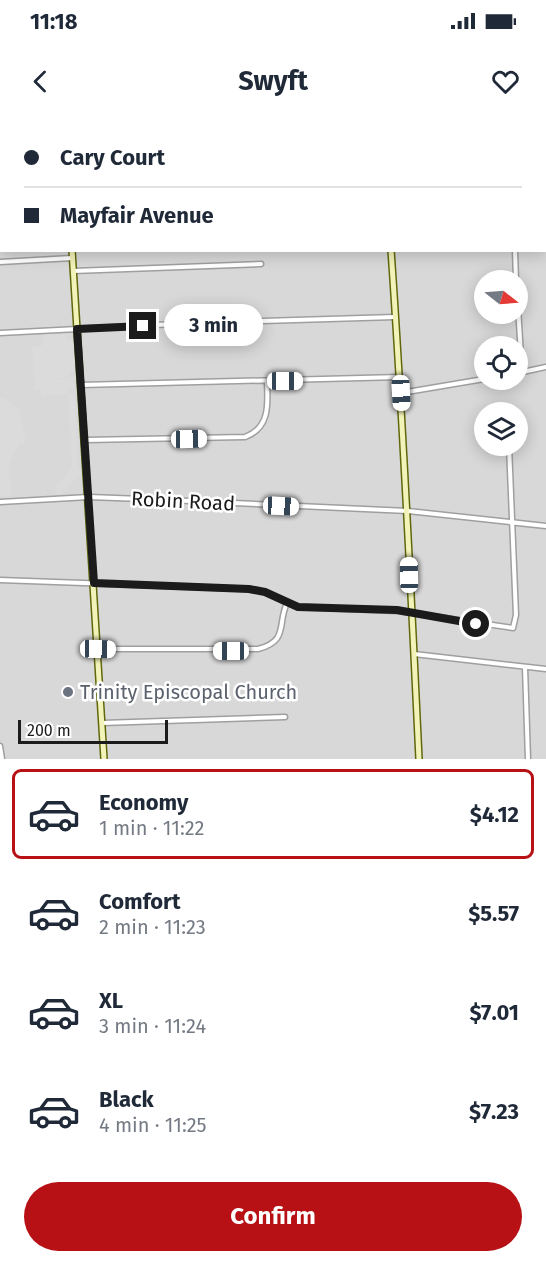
<!DOCTYPE html>
<meta charset="utf-8">
<style>
:root{--surface:#fff;--page:#f2f2f3;--text:#1f2937;--muted:#747a83;--line:#e0e1e3;--accent:#b71015}
body{margin:0;font-family:"Fira Sans",sans-serif;background:var(--page);color:var(--text);height:100vh;display:flex;flex-direction:column;font-size:22px;white-space:nowrap}
*{box-sizing:border-box;margin:0}
p{font-size:20px;color:var(--muted)}
.icon{flex:none;width:33px;height:33px;fill:none;stroke:currentColor;stroke-width:2;stroke-linecap:round;stroke-linejoin:round}
.map{position:relative;height:639px;overflow:hidden}
.sheet{display:flex;flex-direction:column;background:var(--surface);flex:1}
.sheet>*{flex:none}
.banner{position:absolute;left:0px;top:0px;width:546px;height:132px;box-shadow:0 3px 15px #0003;display:grid;align-content:center;height:132px;padding:0 24px;background:var(--surface)}
.needle{width:39px;rotate:107deg}
.tools{position:absolute;left:474px;top:150px;display:grid;gap:12px}
.tools a{display:grid;place-items:center;width:54px;height:54px;border-radius:50%;background:var(--surface);box-shadow:0 3px 15px #0003;font-size:30px}
.scale{position:absolute;left:18px;bottom:15px;width:150px;box-sizing:border-box;padding-left:6px;border:3px solid #1b1b1b;border-top:0;font-size:16px;line-height:21px;white-space:nowrap;color:#1b1b1b;-webkit-text-stroke:4px #fff;paint-order:stroke}
.end{position:absolute;width:27px;height:27px;margin:-14px;border:8px solid #1b1b1b;background:#fff;box-shadow:0 0 0 3px #fff}
.from{border-radius:50%}
.bubble{position:absolute;height:42px;border-radius:21px;background:var(--surface);box-shadow:0 3px 15px #0003;font-size:20px;font-weight:700;line-height:42px;text-align:center}
.car{position:absolute;width:18px;height:36px;margin:-18px -9px;border-radius:8px;box-shadow:0 0 4px 2px #0007;background:linear-gradient(#fff 24%,#345 0 40%,#fff 0 76%,#345 0 86%,#fff 0)}
.banner b{display:flex;align-items:center;gap:21px;height:57px;font-size:22px}
.banner b+b{border-top:2px solid var(--line)}
.banner i{width:15px;height:15px;background:var(--text)}
ul{padding:10px 0 0;list-style:none}
li{display:flex;align-items:center;gap:18px;height:90px;margin:0 12px 9px;padding:0 12px;border:3px solid transparent;border-radius:9px}
li div{flex:1}
li b{display:block;font-size:22px}
li em{font-style:normal;font-weight:700}
li.on{border-color:var(--accent)}
li>.icon{width:54px;height:54px;stroke-width:1.5}
.primary-button{display:flex;gap:12px;margin-top:auto;padding:12px 24px}
.primary-button a{flex:1;height:69px;border-radius:36px;background:var(--accent);color:#fff;font-size:24px;font-weight:700;line-height:69px;text-align:center}
.status{display:flex;justify-content:space-between;align-items:center;height:42px;padding:0 30px;background:var(--surface);direction:ltr}
.status svg{height:16px;fill:currentColor}
header{display:flex;justify-content:space-between;align-items:center;height:78px;padding:0 24px;background:var(--surface);font-size:27px;font-weight:700}
.map>svg:first-child{display:block}
.residential{fill:#d9d8d8;fill-rule:evenodd}
.parking{fill:#dbdbdb}
.lines{fill:none;stroke-linecap:round;stroke-linejoin:round}
.street-casing{stroke:#9f9f9f;stroke-width:7}
.secondary-casing{stroke:#60670d;stroke-width:8}
.street{stroke:#fff;stroke-width:4}
.secondary{stroke:#f2f3b8;stroke-width:5}
.route{stroke:#1b1b1b;stroke-width:8}
.worship-dot{fill:#6b7280;stroke:#fff;stroke-width:2}
.labels{text-anchor:middle;dominant-baseline:central;stroke-width:5;stroke-linejoin:round;paint-order:stroke}
.street-label{font-size:20px;fill:#1b1b1b;stroke:#fff}
.worship-label{font-size:20px;fill:#5b616d;stroke:#fff;text-anchor:start}
</style>
<div class="status"><b>11:18</b><svg viewBox="0 0 49 12"><path d="M0 12V9h3v3zM5 12V6h3v6zM10 12V3h3v9zM15 12V0h3v12zM26 1h20v11H26zM47 4h2v5h-2z"/></svg></div>
<header><svg class="icon" aria-label="back" viewBox="0 0 24 24"><path d="M15 5l-7 7 7 7"/></svg>Swyft<svg class="icon" aria-label="heart" viewBox="0 0 24 24"><path d="M12 20l-8-8c-3-5 5-10 8-4 3-6 11-1 8 4z"/></svg></header>
<div class="map">
<svg width="546" height="639" viewBox="0 0 546 639">
<rect width="100%" height="100%" fill="#ece8e2"/>
<path class="residential" d="M0 0H546V639H0ZM2 2H544V130H2ZM484 160H518V194H484ZM484 226H518V260H484ZM484 292H518V326H484Z"/>
<path class="parking" d="M66 214V220H73L75 252H69V257L45 260 73 258 74 269H67V274L41 276V270H35L32 227 42 226V215Z
M68 271 75 276 78 347 81 352 66 370 63 368V373L56 374 55 365 59 364 72 347Z
M4 277 16 288 19 286 25 317 24 325 20 323 9 343 11 375 0 376V278Z"/>
<g class="lines">
<g class="street-casing">
<path id="street" d="M509 0V2
M79 2 113 0
M0 5 2 4
M0 74H2
M515 130 516 160
M0 142 72 138
M73 151 261 144
M518 187 522 252
M0 213 194 203 395 197
M518 253 546 247
M81 265 400 257
M401 273 484 259
M85 320 245 317C270 308 268 284 267 262
M0 382 89 377 168 380 408 391 546 406
M0 460 249 469 265 472 298 487 397 491 513 508 516 495 509 326
M98 529H258C289 521 277 504 287 483
M414 534 546 549
M525 547 528 639
M102 603 285 597
M0 626 2 639"/>
</g>
<g class="secondary-casing">
<path id="secondary" d="M62 0V2
M381 0V2
M72 130 104 639
M391 130C403 300 411 469 419 639"/>
</g>
<use href="#street" class="street"/>
<use href="#secondary" class="secondary"/>
</g>
<g class="lines">
<path class="route" d="M143 206 77 209 94 463 249 469 265 472 298 487 397 490 476 504"/>
</g>
<circle class="worship-dot" cx="68" cy="572" r="6"/>
<g class="labels">
<g class="street-label">
<text transform="translate(183 381) rotate(3)">Robin Road</text>
</g>
<g class="worship-label">
<text x="80" y="572">Trinity Episcopal Church</text>
</g>
</g>
</svg>
<div class="tools">
<a><svg class="needle" viewBox="-14 -14 28 28"><path d="M0-13l5 13h-10z" fill="#e53935"/><path d="M0 13l5-13h-10z" fill="#747a83"/></svg></a>
<a><svg class="icon" aria-label="locate" viewBox="0 0 24 24"><circle cx="12" cy="12" r="6"/><path d="M12 2v4M12 18v4M2 12h4M18 12h4"/></svg></a>
<a><svg class="icon" aria-label="layers" viewBox="0 0 24 24"><path d="M12 4l9 5-9 5-9-5zM3 14l9 5 9-5"/></svg></a>
</div>
<div class="scale">200 m</div>
<i class="end from" style="left:476px;top:504px"></i>
<i class="end" style="left:143px;top:206px"></i>
<div class="bubble" style="left:164px;top:184px;width:99px">3 min</div>
<i class="car" style="left:285px;top:261px;rotate:90deg"></i>
<i class="car" style="left:401px;top:273px;rotate:177deg"></i>
<i class="car" style="left:189px;top:319px;rotate:89deg"></i>
<i class="car" style="left:281px;top:386px;rotate:93deg"></i>
<i class="car" style="left:409px;top:455px;rotate:359deg"></i>
<i class="car" style="left:98px;top:529px;rotate:91deg"></i>
<i class="car" style="left:231px;top:531px;rotate:270deg"></i>
<div class="banner">
<b><i class="from"></i>Cary Court</b>
<b><i></i>Mayfair Avenue</b>
</div>
</div>
<section class="sheet">
<ul>
<li class="on"><svg class="icon" aria-label="car" viewBox="0 0 24 24"><path d="M5 17H2v-5l4-1 3-4h7l3 4 3 1v5h-3M9 17h6M6 11h13"/><circle cx="7" cy="17" r="2"/><circle cx="17" cy="17" r="2"/></svg><div><b>Economy</b><p>1 min · 11:22</p></div><em>$4.12</em></li>
<li><svg class="icon" aria-label="car" viewBox="0 0 24 24"><path d="M5 17H2v-5l4-1 3-4h7l3 4 3 1v5h-3M9 17h6M6 11h13"/><circle cx="7" cy="17" r="2"/><circle cx="17" cy="17" r="2"/></svg><div><b>Comfort</b><p>2 min · 11:23</p></div><em>$5.57</em></li>
<li><svg class="icon" aria-label="car" viewBox="0 0 24 24"><path d="M5 17H2v-5l4-1 3-4h7l3 4 3 1v5h-3M9 17h6M6 11h13"/><circle cx="7" cy="17" r="2"/><circle cx="17" cy="17" r="2"/></svg><div><b>XL</b><p>3 min · 11:24</p></div><em>$7.01</em></li>
<li><svg class="icon" aria-label="car" viewBox="0 0 24 24"><path d="M5 17H2v-5l4-1 3-4h7l3 4 3 1v5h-3M9 17h6M6 11h13"/><circle cx="7" cy="17" r="2"/><circle cx="17" cy="17" r="2"/></svg><div><b>Black</b><p>4 min · 11:25</p></div><em>$7.23</em></li>
</ul>
<div class="primary-button"><a>Confirm</a></div>
</section>
